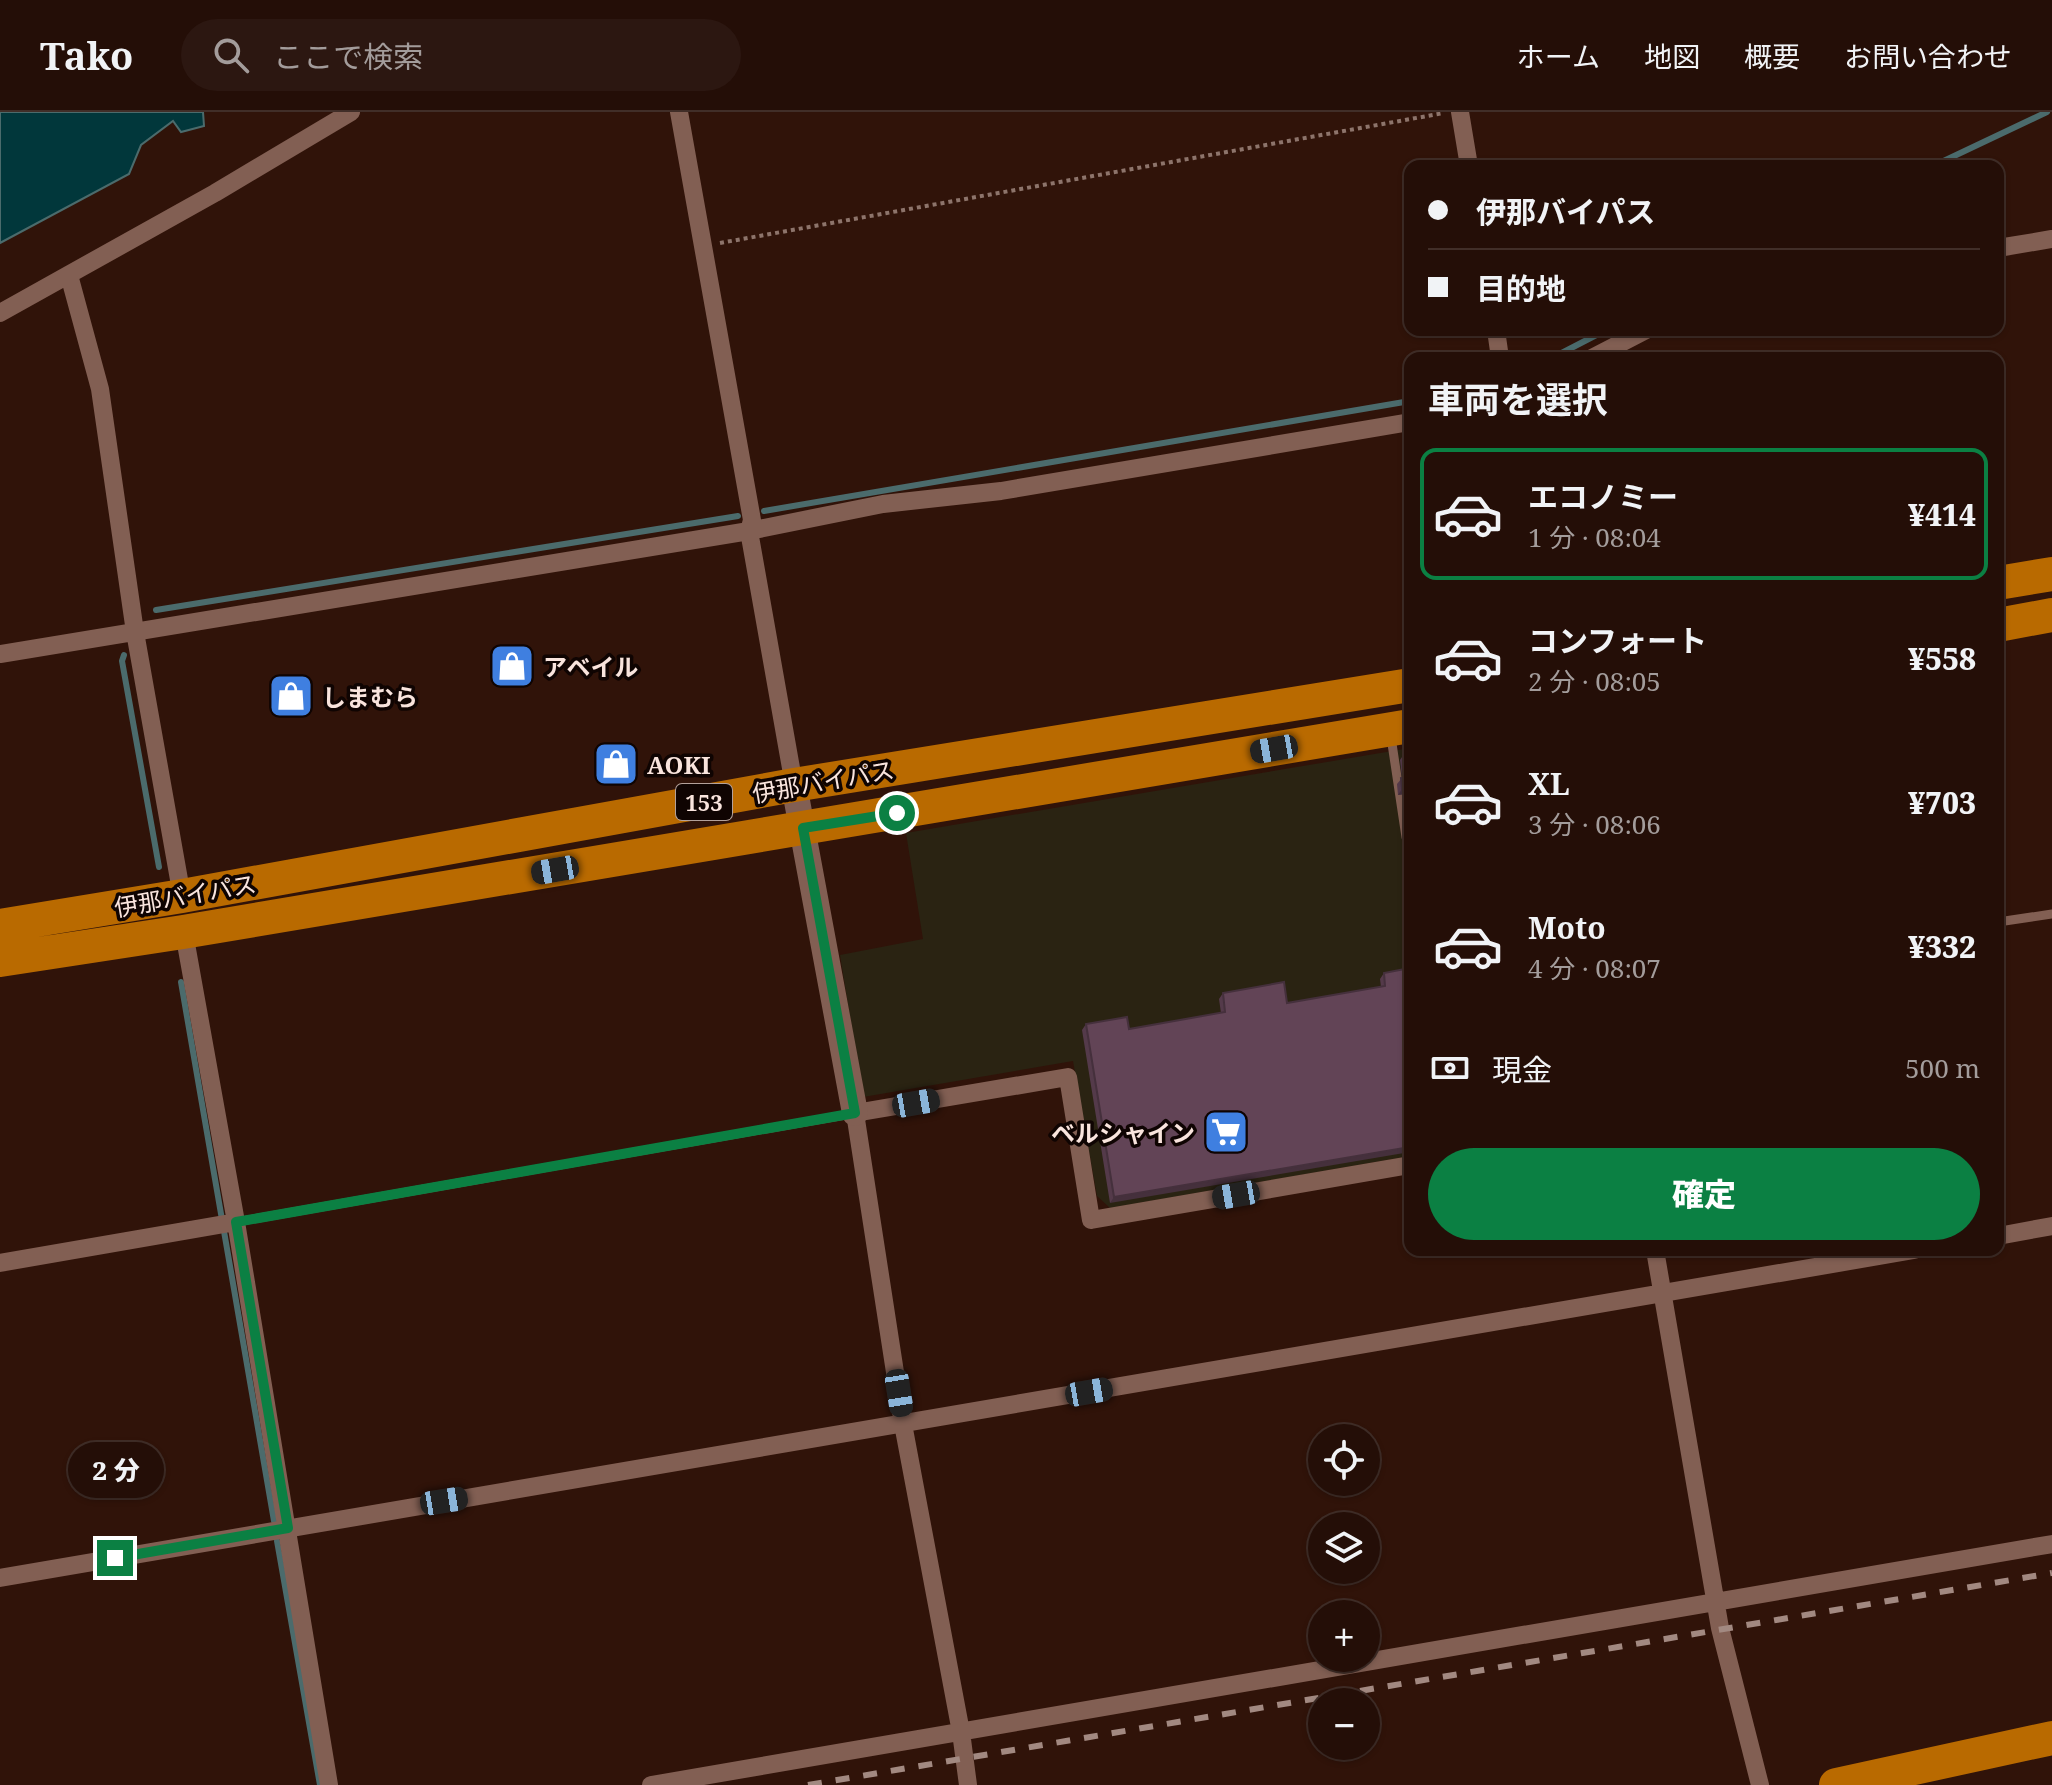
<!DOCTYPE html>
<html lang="ja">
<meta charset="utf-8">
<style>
:root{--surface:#240e07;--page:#2c1711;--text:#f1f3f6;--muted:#a39c9b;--line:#412e28;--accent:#0b8043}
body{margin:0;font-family:"Noto Serif","Noto Sans JP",serif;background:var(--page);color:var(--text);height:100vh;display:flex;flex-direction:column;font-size:30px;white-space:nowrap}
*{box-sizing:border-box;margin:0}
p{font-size:26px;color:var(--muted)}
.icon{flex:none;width:44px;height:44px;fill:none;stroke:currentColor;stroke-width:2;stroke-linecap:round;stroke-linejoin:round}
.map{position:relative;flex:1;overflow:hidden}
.drawer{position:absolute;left:1404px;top:240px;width:600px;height:904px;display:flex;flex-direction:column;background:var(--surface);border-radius:16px;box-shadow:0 2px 6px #0004,0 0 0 2px var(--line)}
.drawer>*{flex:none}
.hud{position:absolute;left:1404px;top:48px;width:600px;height:176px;border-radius:16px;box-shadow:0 2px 6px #0004,0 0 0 2px var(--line);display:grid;align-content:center;height:176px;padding:0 24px;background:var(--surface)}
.controls{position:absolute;left:1308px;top:1312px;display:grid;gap:16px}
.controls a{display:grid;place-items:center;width:72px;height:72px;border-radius:50%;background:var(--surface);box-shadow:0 2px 6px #0004,0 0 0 2px var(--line);font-size:40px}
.end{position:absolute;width:36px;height:36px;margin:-18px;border:10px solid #0b8043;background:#fff;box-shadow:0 0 0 4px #fff}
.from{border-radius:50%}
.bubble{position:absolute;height:56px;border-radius:28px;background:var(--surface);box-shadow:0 2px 6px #0004,0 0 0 2px var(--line);font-size:26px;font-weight:800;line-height:56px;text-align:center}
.car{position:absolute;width:24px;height:48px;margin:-24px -12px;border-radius:10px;box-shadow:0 0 6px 2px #0007;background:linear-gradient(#222 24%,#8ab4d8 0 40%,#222 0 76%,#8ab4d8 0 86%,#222 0)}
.hud b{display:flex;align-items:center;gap:28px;height:76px;font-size:30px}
.hud b+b{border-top:2px solid var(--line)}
.hud i{width:20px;height:20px;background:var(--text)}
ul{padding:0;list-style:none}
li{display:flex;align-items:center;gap:24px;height:132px;margin:0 16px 12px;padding:0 8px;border:4px solid transparent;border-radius:16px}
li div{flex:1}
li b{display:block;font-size:30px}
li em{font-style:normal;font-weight:800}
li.active{border-color:var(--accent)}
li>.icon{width:72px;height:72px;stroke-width:1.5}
h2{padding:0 24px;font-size:36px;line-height:96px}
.pay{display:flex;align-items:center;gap:20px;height:88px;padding:0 24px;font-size:30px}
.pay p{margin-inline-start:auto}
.button{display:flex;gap:16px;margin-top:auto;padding:16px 24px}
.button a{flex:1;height:92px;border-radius:48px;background:var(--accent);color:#fff;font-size:32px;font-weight:800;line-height:92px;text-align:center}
header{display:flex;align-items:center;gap:48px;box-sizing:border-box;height:112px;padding:0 40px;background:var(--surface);border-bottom:2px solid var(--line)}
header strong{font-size:38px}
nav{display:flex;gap:44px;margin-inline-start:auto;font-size:28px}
.search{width:560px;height:72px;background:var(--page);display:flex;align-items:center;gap:20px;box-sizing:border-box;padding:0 28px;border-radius:44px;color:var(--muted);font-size:30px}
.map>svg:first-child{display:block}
.commercial{fill:#2a2312}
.water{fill:#01373b;stroke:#4b6b6c;stroke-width:2}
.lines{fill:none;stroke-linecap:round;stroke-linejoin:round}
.stream{stroke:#4b6b6c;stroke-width:6}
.path{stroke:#8d746b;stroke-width:4;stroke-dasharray:4 4;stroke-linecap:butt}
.lane{stroke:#825f53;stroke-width:9}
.street{stroke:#825f53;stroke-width:18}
.secondary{stroke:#825f53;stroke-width:26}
.highway{stroke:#b96a00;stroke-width:34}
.rail{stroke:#a28981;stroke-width:6;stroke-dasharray:14 14;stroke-linecap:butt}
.wall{fill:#543a4a}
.shaded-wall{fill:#45303c}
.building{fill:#624456;stroke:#45303c;stroke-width:2}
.route{stroke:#0b8043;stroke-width:10}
.labels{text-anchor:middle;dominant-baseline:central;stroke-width:7;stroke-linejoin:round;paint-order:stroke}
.shield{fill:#0f0402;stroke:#b3a19b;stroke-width:2}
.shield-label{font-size:22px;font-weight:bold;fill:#f9e4dd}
.poi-label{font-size:24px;font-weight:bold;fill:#f9e4dd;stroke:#0f0402;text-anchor:start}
.street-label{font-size:24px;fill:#f9e4dd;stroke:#0f0402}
</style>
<header>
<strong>Tako</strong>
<div class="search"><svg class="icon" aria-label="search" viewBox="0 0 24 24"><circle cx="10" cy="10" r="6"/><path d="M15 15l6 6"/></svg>ここで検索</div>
<nav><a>ホーム</a><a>地図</a><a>概要</a><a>お問い合わせ</a></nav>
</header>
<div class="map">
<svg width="2052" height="1673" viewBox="0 0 2052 1673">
<rect width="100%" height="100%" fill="#301309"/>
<path class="commercial" d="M1410 636V1044L1110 1096 1097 1084 1073 949 863 985 840 843 923 827 906 721Z"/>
<path class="water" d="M0 0H203L204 14 181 20 173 9 141 33 129 62 0 131Z"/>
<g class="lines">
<path class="stream" d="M1933 54 2047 0
M1552 246 1606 218
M764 399 1410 289
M156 498 738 404
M124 543 122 549 159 755
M181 870 274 1409
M277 1429 320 1673"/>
<path class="path" d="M720 131 1444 1"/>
<path class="lane" d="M1391 625 1406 725 1410 731
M1998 810 2052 802
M236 1110 851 1002"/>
<path class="street" d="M679 0 752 408 749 419 794 673
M1460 0 1469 54
M1998 136 2052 127
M69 163 100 277 135 520 183 790
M0 201 215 81 351 0
M1496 218 1500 246
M1592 246 1646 218
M0 542 749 419 883 392 1001 379 1410 310
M183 815 236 1110 329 1673
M1998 1124 2052 1114
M1655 1138 1720 1516 1760 1673
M0 1151 236 1110
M0 1466 1914 1138
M651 1673 2052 1432
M968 1673 961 1620 903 1312 855 1001 1068 965 1091 1108 1410 1053"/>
<path class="secondary" d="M794 673 855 1001"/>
<path class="highway" d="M1998 471 2052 462
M1998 513 2052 503
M0 814 182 784 794 673 1410 573
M0 848 183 820 1410 614
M1836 1673 2052 1626"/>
<path class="rail" d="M808 1673 2052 1461"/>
</g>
<path class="wall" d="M1410 641V719L1404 720 1402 710 1408 704 1405 682 1398 683 1397 672 1402 666 1400 648 1404 642Z
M1410 856 1110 1091 1082 918 1086 912 1129 917 1221 901 1219 887 1223 881 1287 891 1381 875 1380 867 1384 861Z"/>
<path class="shaded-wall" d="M1409 676 1405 682 1398 683 1402 677Z
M1410 1035V1040L1110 1091 1114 1085Z"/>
<path class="building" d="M1410 641V685L1409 676 1402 677 1401 666 1407 665 1404 642Z
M1406 704H1410V714L1408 715Z
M1410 856V1035L1114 1085 1086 912 1127 905 1129 917 1225 900 1223 881 1284 870 1287 891 1385 874 1384 861Z"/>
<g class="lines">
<path class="route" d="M115 1446 288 1416 236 1110 855 1001 803 716 897 701"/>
</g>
<defs>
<g id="shop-square" transform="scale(2.3)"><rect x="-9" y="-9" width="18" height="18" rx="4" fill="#3f7fe0" stroke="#0f0402"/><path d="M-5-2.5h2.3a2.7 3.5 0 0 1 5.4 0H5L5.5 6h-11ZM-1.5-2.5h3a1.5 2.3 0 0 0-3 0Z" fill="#fff"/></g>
<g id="supermarket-square" transform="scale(2.3)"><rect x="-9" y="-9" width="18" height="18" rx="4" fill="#3f7fe0" stroke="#0f0402"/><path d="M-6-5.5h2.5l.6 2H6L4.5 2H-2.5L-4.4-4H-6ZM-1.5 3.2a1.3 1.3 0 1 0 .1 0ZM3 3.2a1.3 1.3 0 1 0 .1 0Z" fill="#fff"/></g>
</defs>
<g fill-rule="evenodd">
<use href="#shop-square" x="512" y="554"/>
<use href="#shop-square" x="291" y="584"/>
<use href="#shop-square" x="616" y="652"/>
<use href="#supermarket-square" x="1226" y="1020"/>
</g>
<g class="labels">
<rect class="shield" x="676" y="672" width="56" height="36" rx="6"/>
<g class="shield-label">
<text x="704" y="690">153</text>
</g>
<g class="poi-label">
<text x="543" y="554">アベイル</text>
<text x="322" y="584">しまむら</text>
<text x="647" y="652">AOKI</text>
<text x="1195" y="1020" text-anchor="end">ベルシャイン</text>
</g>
<g class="street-label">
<text transform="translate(823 669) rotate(-10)">伊那バイパス</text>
<text transform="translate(185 783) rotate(-10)">伊那バイパス</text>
</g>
</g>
</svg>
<div class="controls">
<a><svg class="icon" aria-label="locate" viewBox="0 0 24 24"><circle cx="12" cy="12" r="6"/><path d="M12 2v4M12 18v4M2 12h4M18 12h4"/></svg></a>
<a><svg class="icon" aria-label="layers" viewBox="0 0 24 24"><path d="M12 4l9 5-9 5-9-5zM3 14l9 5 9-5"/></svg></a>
<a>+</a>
<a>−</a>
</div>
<i class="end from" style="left:897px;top:701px"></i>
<i class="end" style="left:115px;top:1446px"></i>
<div class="bubble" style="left:68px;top:1330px;width:96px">2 分</div>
<i class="car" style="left:1274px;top:637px;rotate:260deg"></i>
<i class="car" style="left:555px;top:758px;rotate:260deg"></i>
<i class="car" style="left:916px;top:991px;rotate:80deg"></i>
<i class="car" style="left:1236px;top:1083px;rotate:260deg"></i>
<i class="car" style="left:1089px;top:1280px;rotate:80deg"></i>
<i class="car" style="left:899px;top:1281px;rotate:171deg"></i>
<i class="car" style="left:444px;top:1389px;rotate:81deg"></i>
<div class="hud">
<b><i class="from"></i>伊那バイパス</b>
<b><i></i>目的地</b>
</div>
<section class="drawer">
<h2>車両を選択</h2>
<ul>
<li class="active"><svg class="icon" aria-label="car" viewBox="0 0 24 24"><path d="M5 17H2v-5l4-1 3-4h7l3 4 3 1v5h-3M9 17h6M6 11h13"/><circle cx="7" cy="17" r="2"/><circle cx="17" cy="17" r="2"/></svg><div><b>エコノミー</b><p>1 分 · 08:04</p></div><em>¥414</em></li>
<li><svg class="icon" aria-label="car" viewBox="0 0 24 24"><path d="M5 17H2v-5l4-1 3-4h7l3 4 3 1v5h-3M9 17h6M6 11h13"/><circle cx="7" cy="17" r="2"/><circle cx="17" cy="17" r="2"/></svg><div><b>コンフォート</b><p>2 分 · 08:05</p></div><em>¥558</em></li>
<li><svg class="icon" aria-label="car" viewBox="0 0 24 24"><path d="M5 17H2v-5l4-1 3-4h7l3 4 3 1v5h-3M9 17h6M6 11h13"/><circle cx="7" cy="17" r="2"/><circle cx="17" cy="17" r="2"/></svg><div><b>XL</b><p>3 分 · 08:06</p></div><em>¥703</em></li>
<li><svg class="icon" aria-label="car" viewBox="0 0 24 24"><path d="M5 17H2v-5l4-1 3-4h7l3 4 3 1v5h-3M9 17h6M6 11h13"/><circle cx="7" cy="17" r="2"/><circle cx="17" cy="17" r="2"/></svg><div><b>Moto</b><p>4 分 · 08:07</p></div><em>¥332</em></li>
</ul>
<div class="pay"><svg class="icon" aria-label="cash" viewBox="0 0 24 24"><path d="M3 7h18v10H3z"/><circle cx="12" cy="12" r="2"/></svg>現金<p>500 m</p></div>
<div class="button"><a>確定</a></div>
</section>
</div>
